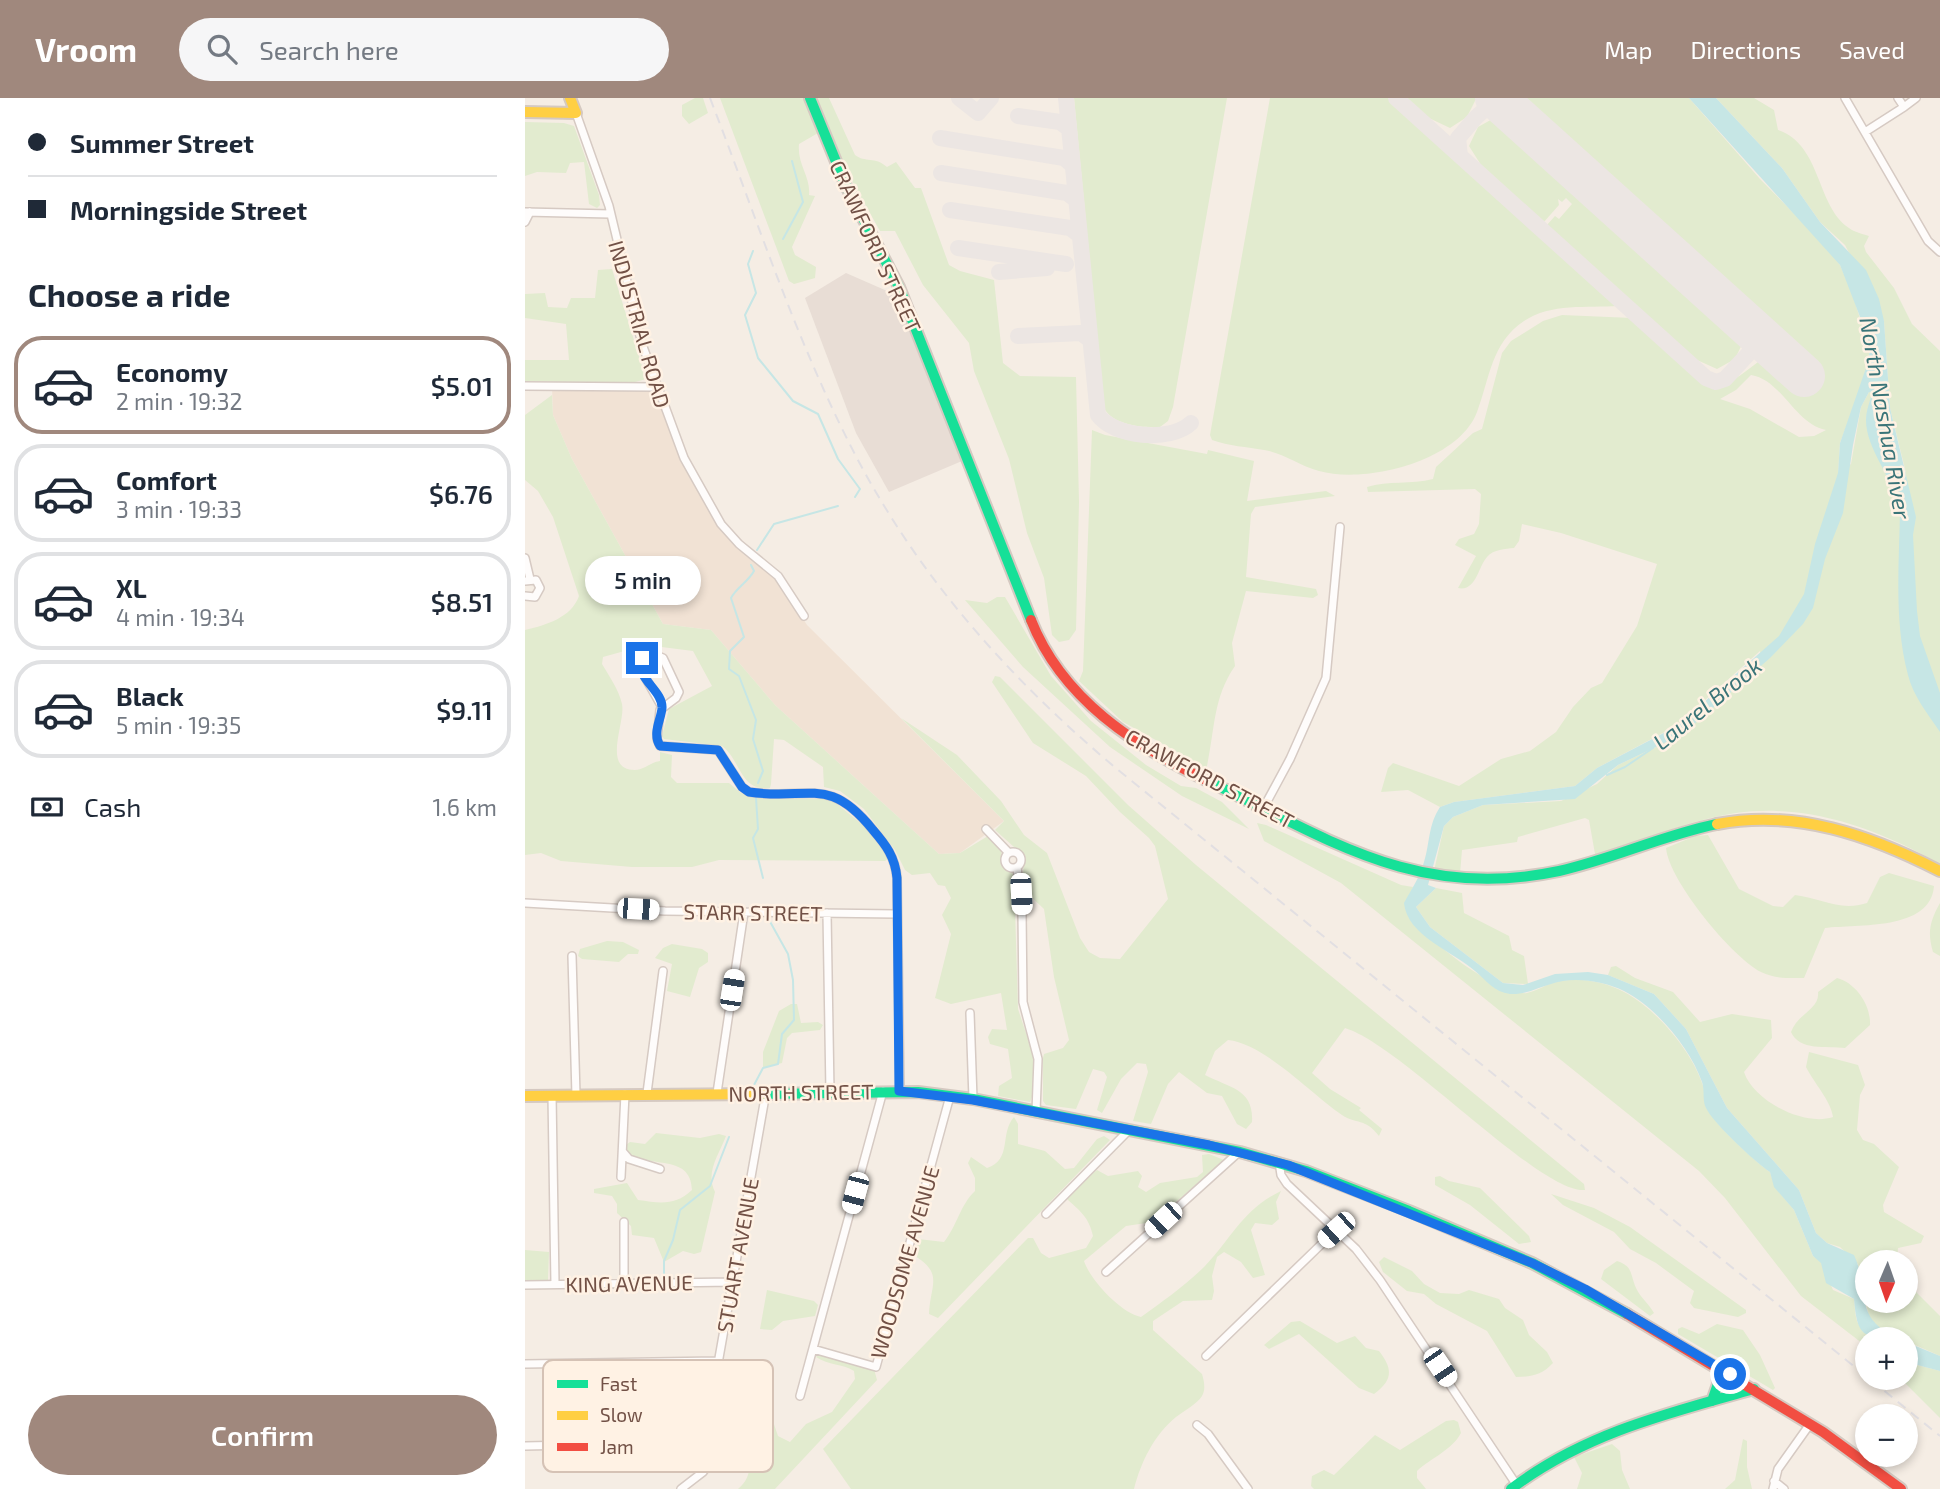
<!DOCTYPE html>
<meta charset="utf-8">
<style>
:root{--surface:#fff;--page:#f6f6f7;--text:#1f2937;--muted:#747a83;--line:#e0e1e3;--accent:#a0887d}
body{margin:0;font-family:"Exo 2",sans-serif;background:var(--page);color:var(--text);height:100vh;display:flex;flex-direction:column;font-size:26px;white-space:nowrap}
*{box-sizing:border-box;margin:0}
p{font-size:23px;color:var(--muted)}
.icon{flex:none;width:38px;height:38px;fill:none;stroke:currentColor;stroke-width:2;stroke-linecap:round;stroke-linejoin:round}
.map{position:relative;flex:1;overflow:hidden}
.panel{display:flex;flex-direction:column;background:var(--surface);width:525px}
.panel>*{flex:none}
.top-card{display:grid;align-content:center;height:154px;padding:0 28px;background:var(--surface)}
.needle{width:46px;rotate:182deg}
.tools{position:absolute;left:1330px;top:1152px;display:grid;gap:14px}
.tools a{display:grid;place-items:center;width:63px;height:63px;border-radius:50%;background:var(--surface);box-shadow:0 4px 10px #0003;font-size:35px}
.end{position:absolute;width:32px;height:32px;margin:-16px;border:9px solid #1a73e8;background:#fff;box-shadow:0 0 0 4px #fff}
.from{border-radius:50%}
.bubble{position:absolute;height:49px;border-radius:24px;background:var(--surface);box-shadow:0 4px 10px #0003;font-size:23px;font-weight:600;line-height:49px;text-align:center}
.car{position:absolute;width:21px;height:42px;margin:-21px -10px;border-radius:9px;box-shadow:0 0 5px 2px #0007;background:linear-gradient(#fff 24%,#345 0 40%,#fff 0 76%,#345 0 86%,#fff 0)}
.top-card b{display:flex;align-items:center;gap:24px;height:66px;font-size:26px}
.top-card b+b{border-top:2px solid var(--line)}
.top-card i{width:18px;height:18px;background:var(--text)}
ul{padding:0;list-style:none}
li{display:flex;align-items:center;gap:21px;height:98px;margin:0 14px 10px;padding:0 14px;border:4px solid var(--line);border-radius:28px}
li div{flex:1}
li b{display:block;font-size:26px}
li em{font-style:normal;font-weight:600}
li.on{border-color:var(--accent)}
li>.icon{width:63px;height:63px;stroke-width:1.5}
h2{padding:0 28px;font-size:32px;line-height:84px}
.pay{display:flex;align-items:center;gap:18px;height:77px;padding:0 28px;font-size:26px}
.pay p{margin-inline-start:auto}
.cta{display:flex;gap:14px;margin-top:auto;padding:14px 28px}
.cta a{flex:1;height:80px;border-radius:42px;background:var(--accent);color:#fff;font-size:28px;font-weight:600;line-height:80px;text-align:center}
header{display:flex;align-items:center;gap:42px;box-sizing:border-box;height:98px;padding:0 35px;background:var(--accent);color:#fff}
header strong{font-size:33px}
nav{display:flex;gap:38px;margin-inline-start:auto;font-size:24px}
.search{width:490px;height:63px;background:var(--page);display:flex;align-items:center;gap:18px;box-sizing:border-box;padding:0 24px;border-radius:38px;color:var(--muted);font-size:26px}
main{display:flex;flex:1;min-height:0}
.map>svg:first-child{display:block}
.residential{fill:#f1e2d4}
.industrial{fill:#e8ddd5}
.green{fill:#e2ebcf;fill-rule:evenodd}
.water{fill:#c6e6e5}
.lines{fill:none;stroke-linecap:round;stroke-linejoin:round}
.stream{stroke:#c6e6e5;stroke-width:2}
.taxiway{stroke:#ece6e3;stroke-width:16}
.runway{stroke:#ece6e3;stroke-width:42}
.street-casing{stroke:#d6cac3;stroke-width:10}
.fast-casing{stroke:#d5c9c1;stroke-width:14}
.slow-casing{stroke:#d5c9c1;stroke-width:14}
.jam-casing{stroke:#d5c9c1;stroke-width:14}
.street{stroke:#fefcfb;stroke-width:7}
.fast{stroke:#16e098;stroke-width:10}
.slow{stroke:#ffcf43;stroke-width:10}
.jam{stroke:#f24e42;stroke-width:10}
.rail{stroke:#e2dfe2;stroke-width:2;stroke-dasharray:10 7;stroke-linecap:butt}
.route{stroke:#1a73e8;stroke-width:9}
.labels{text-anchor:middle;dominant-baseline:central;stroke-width:5;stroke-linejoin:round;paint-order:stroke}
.street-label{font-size:21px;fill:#725146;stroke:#fff2e4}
.water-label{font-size:23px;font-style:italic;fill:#3a7478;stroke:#fff2e4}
.key{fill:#fff2e4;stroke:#d5c2b5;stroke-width:2}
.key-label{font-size:19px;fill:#725146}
</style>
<header>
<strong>Vroom</strong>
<div class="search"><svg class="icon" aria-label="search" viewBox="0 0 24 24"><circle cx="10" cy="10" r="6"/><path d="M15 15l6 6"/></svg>Search here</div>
<nav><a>Map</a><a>Directions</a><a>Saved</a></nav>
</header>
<main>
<section class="panel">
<div class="top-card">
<b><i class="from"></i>Summer Street</b>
<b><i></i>Morningside Street</b>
</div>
<h2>Choose a ride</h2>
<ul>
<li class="on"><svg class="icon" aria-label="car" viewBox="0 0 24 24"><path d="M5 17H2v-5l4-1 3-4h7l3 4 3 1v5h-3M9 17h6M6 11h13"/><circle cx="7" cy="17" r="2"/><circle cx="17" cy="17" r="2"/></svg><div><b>Economy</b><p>2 min · 19:32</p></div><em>$5.01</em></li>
<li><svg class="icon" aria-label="car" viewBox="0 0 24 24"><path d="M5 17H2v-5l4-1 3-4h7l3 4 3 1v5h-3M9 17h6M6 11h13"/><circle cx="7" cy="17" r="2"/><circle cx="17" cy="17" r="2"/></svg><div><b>Comfort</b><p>3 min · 19:33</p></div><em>$6.76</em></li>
<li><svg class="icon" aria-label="car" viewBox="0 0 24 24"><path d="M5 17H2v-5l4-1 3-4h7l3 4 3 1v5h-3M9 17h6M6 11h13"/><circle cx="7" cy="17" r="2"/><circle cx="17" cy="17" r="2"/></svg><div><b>XL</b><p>4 min · 19:34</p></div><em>$8.51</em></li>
<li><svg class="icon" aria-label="car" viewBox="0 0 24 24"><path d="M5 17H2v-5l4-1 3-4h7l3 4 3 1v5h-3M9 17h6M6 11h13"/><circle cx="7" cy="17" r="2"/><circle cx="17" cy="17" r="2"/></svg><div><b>Black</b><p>5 min · 19:35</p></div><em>$9.11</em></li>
</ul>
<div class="pay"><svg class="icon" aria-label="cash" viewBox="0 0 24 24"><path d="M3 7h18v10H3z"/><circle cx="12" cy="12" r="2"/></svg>Cash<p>1.6 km</p></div>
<div class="cta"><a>Confirm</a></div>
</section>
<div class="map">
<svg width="1415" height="1391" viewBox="0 0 1415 1391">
<rect width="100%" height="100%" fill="#f5ede4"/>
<path class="residential" d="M27 288 130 289 148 335 196 426 248 473 282 527 479 723 435 755 414 756 250 607 186 532 138 526 47 361 28 317Z"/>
<path class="industrial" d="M321 175 369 196 437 363 364 394 331 335 280 200Z"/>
<path class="green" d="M170 0H178L183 15 164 26 157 18V7Z
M195 0H278L293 35 274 46C272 67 286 79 284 97L290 98 267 149 270 157 291 169 290 180 269 186 264 183Z
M292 0H304L330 57C340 65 350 58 362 69L371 64 390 90H396L424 167 435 173 469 182 478 265 495 278 551 279 554 404 551 532 544 542 534 544 527 537 519 480 502 435 484 361 449 273 444 245 398 187 370 133H355L322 74Z
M549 0H702L648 309 643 323 635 329C617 330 588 327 579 310Z
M745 0H863L1093 208C1062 210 1026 205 999 223 966 245 965 280 952 314 933 364 840 386 794 373 775 368 758 355 739 352 722 349 704 348 687 342L685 337Z
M880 0H950L951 1 942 19 925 30 904 20Z
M993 0H1164L1235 81 1298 145 1315 167 1327 195 1345 252 1339 281 1315 345 1313 376 1326 366 1336 309 1344 294H1347L1341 321 1381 375 1365 310 1359 223 1320 147 1295 124 1257 70 1191 0H1229L1249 12 1253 32C1297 47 1291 108 1324 130 1329 134 1338 136 1344 138L1339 148 1341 154 1369 190 1387 226 1415 253V766C1353 731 1284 705 1211 715 1164 722 1118 742 1074 758L1070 756 1064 722 1060 720 993 739 992 744 937 752 935 776 909 773 919 728 928 719 958 707 1036 703 1072 686 1093 667 1150 640 1173 623 1237 566 1235 553 1151 628 1072 670 1050 688 929 704 915 709 883 692 856 694 863 670 868 665 934 688 976 661 1005 653 1031 634 1048 609 1066 590 1077 585 1112 528 1132 466 1036 435 997 426 994 443 989 450C980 451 969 451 962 459 953 469 951 494 933 490L951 458 930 447 934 441 949 436 954 426 956 396 950 391 843 394 842 389C863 382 886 387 908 381L911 369 948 335 957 331 977 255 986 243 1018 223 1037 217 1107 220 1178 285C1201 295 1220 272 1239 260L1271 289 1289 268ZM1226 277C1257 282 1270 326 1301 332L1289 338 1274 339 1225 311 1195 301 1211 292Z
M971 19 1219 242 1210 261 1192 271 1172 262 1021 128 1030 118 1034 121 1047 106 1041 100 1037 104 1033 101 1034 107 1018 125 956 67 944 48 953 29Z
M0 24 39 25 49 28 74 97 75 107 72 110 64 106 59 64 45 65 41 75 12 74 0 78Z
M87 171 121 281 103 286 0 283V262H44L41 226 0 220V196L20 195 23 209 42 210 46 200H70L73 172Z
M27 297 28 317 47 361 138 526 186 532 250 607 414 756 435 755 463 738 476 750 478 769 489 777 493 911 510 962 509 994 505 1004 473 998 474 988 487 980 483 951 465 946 463 939 467 931 482 932 476 895 426 906 410 900 426 836 417 817 426 800 420 788 413 787 405 775 387 777 380 772 370 752 339 711 315 693 299 689 298 669 259 642 249 641 246 686 245 690C215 694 216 662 197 648L139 641 137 638 144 611 187 588 168 553 121 547 78 559 77 566C84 578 94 592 97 606 101 624 76 672 110 672 119 672 126 664 135 663V654L147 657 146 679 152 685H204L216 695 231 700 306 701 339 728 364 760 360 763 194 762 167 769H107L36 763 16 755 0 757V532C21 527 46 520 54 498L28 419 13 393 0 382V317Z
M567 332 580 337 682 356 683 352 729 363 722 403 801 393 810 398 730 409 726 416 721 479 791 491 793 497 788 500 721 493 707 545 710 568C687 601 690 635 681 672H673L656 656 598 624 554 583 558 573Z
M472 499H480L526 578 566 623 621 667 656 688 671 690 697 704 724 731 657 698 585 649 498 569 440 502 462 505Z
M470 578 475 579 603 707 671 767 1059 1086 1060 1092C1016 1097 878 948 820 930L787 975 805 991 836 1010 834 1012 857 1031 854 1038C839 1019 832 1027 817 1017 786 996 740 946 703 942L690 953 680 977C705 990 729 991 727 1024L721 1031 712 1026 697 998 682 995 654 974 643 986 626 1026 608 1023 623 974 621 966 612 965 596 981 577 1015 572 1012 582 979 579 974 568 971 551 1011 521 1007 518 1003V960L519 956 538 950 544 942 529 879 519 811 501 794 498 778 499 758 470 732 479 723 376 620 432 657 476 703 499 737 522 755 555 840 564 854 575 860 595 861 643 801 630 748 624 740 595 714 561 678 508 645 467 584Z
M732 725 741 727 876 787 888 789 880 810C892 836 974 899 1002 895 1011 893 1019 888 1027 885 1050 878 1079 883 1099 894 1130 910 1166 952 1177 985 1182 997 1180 1006 1188 1019 1195 1031 1233 1066 1245 1074L1250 1089 1269 1112 1288 1158 1296 1164 1308 1192 1329 1201C1331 1222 1330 1227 1347 1241H1342V1249L1276 1198 1200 1100 1174 1073 816 785 739 743Z
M1183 737 1214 791 1248 808 1258 809 1270 797C1296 800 1315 814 1342 805L1355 779 1364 775 1409 788C1406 833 1332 826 1300 830L1279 880C1264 880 1250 881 1236 874 1207 859 1144 783 1141 750L1170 738Z
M911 790 937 795 939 815 984 838 987 852 999 858 1003 886 978 885 905 829 891 809Z
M1415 805V858L1408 854C1402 834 1405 823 1415 805Z
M82 843 98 844 114 852 113 856H103L94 864 57 861 53 858 55 851Z
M147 846 177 851 183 855V864L174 870 165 899 142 893 147 866 130 860 138 850Z
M1091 868 1110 880 1148 894 1175 924 1207 916 1246 922 1247 940 1219 974C1228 1002 1278 1029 1308 1019 1306 1003 1289 985 1281 969L1284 954 1333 967 1340 987 1335 997 1332 1032 1338 1042 1349 1046 1374 1069 1358 1107 1359 1114 1399 1138 1396 1145 1373 1150 1372 1164H1342V1202H1381V1184L1415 1218V1258L1354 1231 1344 1220 1333 1166 1315 1149 1302 1145 1291 1135 1274 1092 1202 1010 1161 931 1129 896 1083 877 1086 869Z
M1312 880C1331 885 1346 907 1345 927L1320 950C1302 948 1274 953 1266 934 1273 915 1295 911 1293 894Z
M266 906H272L276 925 293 924 298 927 295 932 267 935 262 940 257 965 238 970V954L254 913Z
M489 1019 493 1026V1046L520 1053 540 1071 549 1070 572 1041 579 1038 585 1042 413 1220 404 1216C405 1187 419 1176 390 1158L393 1141 419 1144C432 1128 435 1107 450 1093V1080L443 1065 446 1059 462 1070C488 1061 474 1036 489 1019Z
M131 1035 175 1040 194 1036 201 1038C194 1057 180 1074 190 1094L176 1154 169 1156 158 1153 139 1164 129 1140 107 1137 106 1128 92 1115V1106L87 1098 69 1095V1091L102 1085 113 1102C135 1105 150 1108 167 1092 166 1053 120 1073 100 1052L101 1047 105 1044 120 1046Z
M684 1056 699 1062 628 1124 601 1128 559 1163C565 1182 596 1215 616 1219 638 1203 660 1188 680 1168 707 1140 717 1112 756 1093L751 1104 754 1121 747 1127 730 1125 726 1132 740 1177 728 1180 716 1164 699 1154 692 1159 687 1178 689 1193 687 1202 658 1203 628 1223V1232L677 1276C679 1283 681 1291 677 1298 672 1306 659 1313 651 1319 629 1337 616 1364 609 1391H326L298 1351 503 1140H508L516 1155 524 1160 561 1150 568 1138C564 1119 555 1113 542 1101L567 1076 572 1072 583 1078 613 1073 617 1078 613 1089 621 1094 635 1085 672 1079 678 1074 677 1057Z
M915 1078 924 1083 955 1090 1004 1138 1006 1144 994 1146 945 1107 910 1087V1079Z
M1026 1096 1069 1110 1105 1129 1221 1212V1215L1213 1219 1169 1210 1165 1205 1169 1193 1131 1165 1105 1151 1089 1134 1038 1107Z
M0 1152 24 1154 23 1182 0 1183Z
M859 1159 887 1173 899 1186 915 1195 934 1196 944 1192 974 1201 980 1210 998 1222 1004 1237 1022 1254 1028 1265C1017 1277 1006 1279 991 1279L962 1233 911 1206 899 1196 882 1193 858 1174 854 1164Z
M1092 1163C1108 1168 1105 1176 1111 1190 1115 1199 1124 1206 1129 1215L1125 1218 1076 1181 1079 1172Z
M242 1192 289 1203 293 1207 290 1218 258 1223 247 1232 235 1231Z
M775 1223 812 1245 830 1238 841 1250 854 1253C868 1271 868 1282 849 1296L834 1290 774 1236 744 1251 739 1247 766 1224Z
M1192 1226 1218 1232 1235 1257 1250 1290 1248 1292 1153 1236V1231L1157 1229 1174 1236Z
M293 1256 349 1271 352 1282 250 1391H213C234 1374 219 1354 219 1332 219 1324 223 1316 225 1309L241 1303 253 1338 265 1344 281 1326 307 1314 330 1281 329 1273C317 1265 304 1268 291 1259Z
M1381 1264 1415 1273V1320L1374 1279H1381Z
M929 1322 933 1324 936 1335C927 1352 906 1360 892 1373V1380L901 1391H789L786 1388 787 1378 799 1372 809 1377 850 1337 875 1352 921 1323Z
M1218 1341 1222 1343V1369L1227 1391H1200L1210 1382Z
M1087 1346 1095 1353 1097 1372 1105 1391H1052L1057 1375 1049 1359Z"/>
<path class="water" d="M1164 0H1191L1257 70 1295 124 1341 172 1354 201 1359 223 1365 310 1391 419 1388 437 1392 513 1395 538 1415 595V634C1403 616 1388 598 1383 577 1369 525 1374 467 1375 414 1370 381 1341 353 1341 322 1341 313 1345 303 1347 295L1344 294 1336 309 1328 347 1318 415 1300 461 1288 510 1278 526 1245 560 1173 623 1150 640 1093 667 1050 701 958 707 928 719 919 728 903 787 911 790 891 809 905 829 978 885 998 887 1030 876 1063 874 1083 877 1129 896 1161 931 1202 1010 1274 1092 1291 1135 1302 1145 1329 1157C1347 1197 1326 1217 1373 1241 1337 1241 1332 1237 1329 1201L1301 1185 1296 1165 1288 1158 1269 1112 1249 1089 1245 1074C1231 1065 1188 1025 1181 1010 1177 1002 1180 993 1177 984 1165 950 1131 909 1099 893 1078 883 1048 878 1026 886 1012 890 1000 897 985 896 969 894 962 883 950 873 929 854 882 838 879 805 886 792 895 779 899 764 905 745 903 727 915 709L929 704 1050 688 1072 670 1152 628 1254 538 1279 496 1290 446 1313 375 1315 345 1342 267 1345 252 1342 237 1315 167Z
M1381 1244 1415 1258V1273L1381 1264Z"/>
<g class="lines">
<path class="stream" d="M258 141 278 104 267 63
M228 153 223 166 231 195 220 217 233 260 268 303 293 316 313 361 335 391 330 399
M232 452 249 426 313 408
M226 467 229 473C223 484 212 489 206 500L219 539 205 553 204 571 214 578 231 622 228 641 238 673 233 685
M1082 677 1100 669 1128 650
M231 700 233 731 228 740 238 780
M229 987 238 970 253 966 257 936 269 922 268 882 263 856 243 820
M139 1177V1163L148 1142 155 1112 185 1088 204 1039"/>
<path class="taxiway" d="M434 0 453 15 466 0
M541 0 573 317C589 339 645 345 666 325
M871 0 1181 280 1191 284 1200 281 1238 240
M493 18 535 24 543 30
M415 40 539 60 547 67
M935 58 933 40C948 24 960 0 984 11
M416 75 542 95 550 101
M425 112 545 130 554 137
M433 150 541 166
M474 174 522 170
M493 238 556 235 564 241"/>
<path class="runway" d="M971 0 1279 278"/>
<g class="street-casing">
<path id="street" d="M1320 0 1403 143 1415 154
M1379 9 1391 0
M51 15 84 108 117 246 159 360 196 426 214 446 253 478 279 518
M1340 34 1379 9 1373 0
M0 114 85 116
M0 124 5 114
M0 288 130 289
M0 460 5 481
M0 483 11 482 15 490 10 499 0 498
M137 609 116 572 117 560 126 555 138 560 154 594 151 600 135 612 132 641 135 648 193 652 217 689 224 694C283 703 303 676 348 732 361 747 370 759 372 780L375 993
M738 711 765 661 801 580 815 429
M461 731 484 755
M480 762a8 8 0 1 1 16 0a8 8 0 1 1-16 0Z
M492 769 497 814 498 904 513 961 511 1014
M0 805 140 813 371 816
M302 815 305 994
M47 858 51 997
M445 915 448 1001
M122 995 138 873
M192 995 219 814
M27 997 30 1186
M98 1054 104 1061 135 1071
M754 1064 756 1077 762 1086 831 1151 855 1182 991 1386
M96 1079 100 996
M521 1116 603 1033
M99 1124V1185
M581 1174 714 1054
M0 1187 208 1184
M288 1251 351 1269 425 998
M681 1258 811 1132
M0 1266 193 1263
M275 1298 358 993
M672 1327 683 1336 723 1391
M0 1348 187 1344
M1249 1383 1259 1391
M156 1391 178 1374 186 1363 191 1277 241 994
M1248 1391 1253 1371 1285 1326"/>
</g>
<g class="fast-casing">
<path id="fast" d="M285 0 321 88 374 189 506 522
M683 683C805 742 893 803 1034 773 1088 761 1138 737 1192 726
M237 996 393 994 448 1001 715 1054 781 1073 884 1113 1007 1165 1102 1216
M1187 1303 1193 1286 1192 1268
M986 1391C1058 1336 1143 1315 1229 1291"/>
</g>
<g class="slow-casing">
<path id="slow" d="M0 14 51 15 45 0
M1192 726C1271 711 1345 737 1415 773
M0 998 237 996"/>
</g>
<g class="jam-casing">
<path id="jam" d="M506 522C537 601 610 648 683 683
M1102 1216 1298 1334 1376 1391"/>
</g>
<use href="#street" class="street"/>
<use href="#fast" class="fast"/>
<use href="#slow" class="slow"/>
<use href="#jam" class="jam"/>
<path class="rail" d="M185 0C232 121 273 249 334 364 398 484 488 584 592 671L1415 1338"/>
</g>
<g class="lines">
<path class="route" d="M117 560C109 580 138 592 137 610 136 622 127 635 135 648L193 652 217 689 224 694C284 703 303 676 348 732 361 747 370 759 372 780L374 993 448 1002 684 1047 763 1067 1007 1165 1060 1191 1205 1276"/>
</g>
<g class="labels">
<g class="street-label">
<text transform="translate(351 148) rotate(65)">CRAWFORD STREET</text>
<text transform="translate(115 226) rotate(74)">INDUSTRIAL ROAD</text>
<text transform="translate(685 680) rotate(28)">CRAWFORD STREET</text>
<text transform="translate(228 814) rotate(1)">STARR STREET</text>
<text transform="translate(276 994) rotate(-1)">NORTH STREET</text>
<text transform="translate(212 1157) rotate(-80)">STUART AVENUE</text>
<text transform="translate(379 1164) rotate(-74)">WOODSOME AVENUE</text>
<text transform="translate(104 1185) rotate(-1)">KING AVENUE</text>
</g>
<g class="water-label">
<text transform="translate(1361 320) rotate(80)">North Nashua River</text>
<text transform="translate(1182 605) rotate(-39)">Laurel Brook</text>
</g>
</g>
<rect x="18" y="1262" width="230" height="112" rx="10" class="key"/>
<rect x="32" y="1282" width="31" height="8" fill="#16e098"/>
<rect x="32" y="1313" width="31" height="9" fill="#ffcf43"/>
<rect x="32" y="1345" width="31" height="8" fill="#f24e42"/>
<g class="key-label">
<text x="75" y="1293">Fast</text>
<text x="75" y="1324">Slow</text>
<text x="75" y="1356">Jam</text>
</g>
</svg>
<div class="tools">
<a><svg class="needle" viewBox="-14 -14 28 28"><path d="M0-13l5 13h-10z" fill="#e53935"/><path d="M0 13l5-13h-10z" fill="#747a83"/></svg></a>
<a>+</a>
<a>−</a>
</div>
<i class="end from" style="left:1205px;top:1276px"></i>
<i class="end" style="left:117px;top:560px"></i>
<div class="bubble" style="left:60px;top:458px;width:116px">5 min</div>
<i class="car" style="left:496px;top:796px;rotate:177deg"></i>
<i class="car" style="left:113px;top:811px;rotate:93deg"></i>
<i class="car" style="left:207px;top:892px;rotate:9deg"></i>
<i class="car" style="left:330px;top:1095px;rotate:195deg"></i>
<i class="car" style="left:638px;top:1122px;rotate:227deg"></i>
<i class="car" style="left:811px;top:1132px;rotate:228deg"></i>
<i class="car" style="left:915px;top:1269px;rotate:146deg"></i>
</div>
</main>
